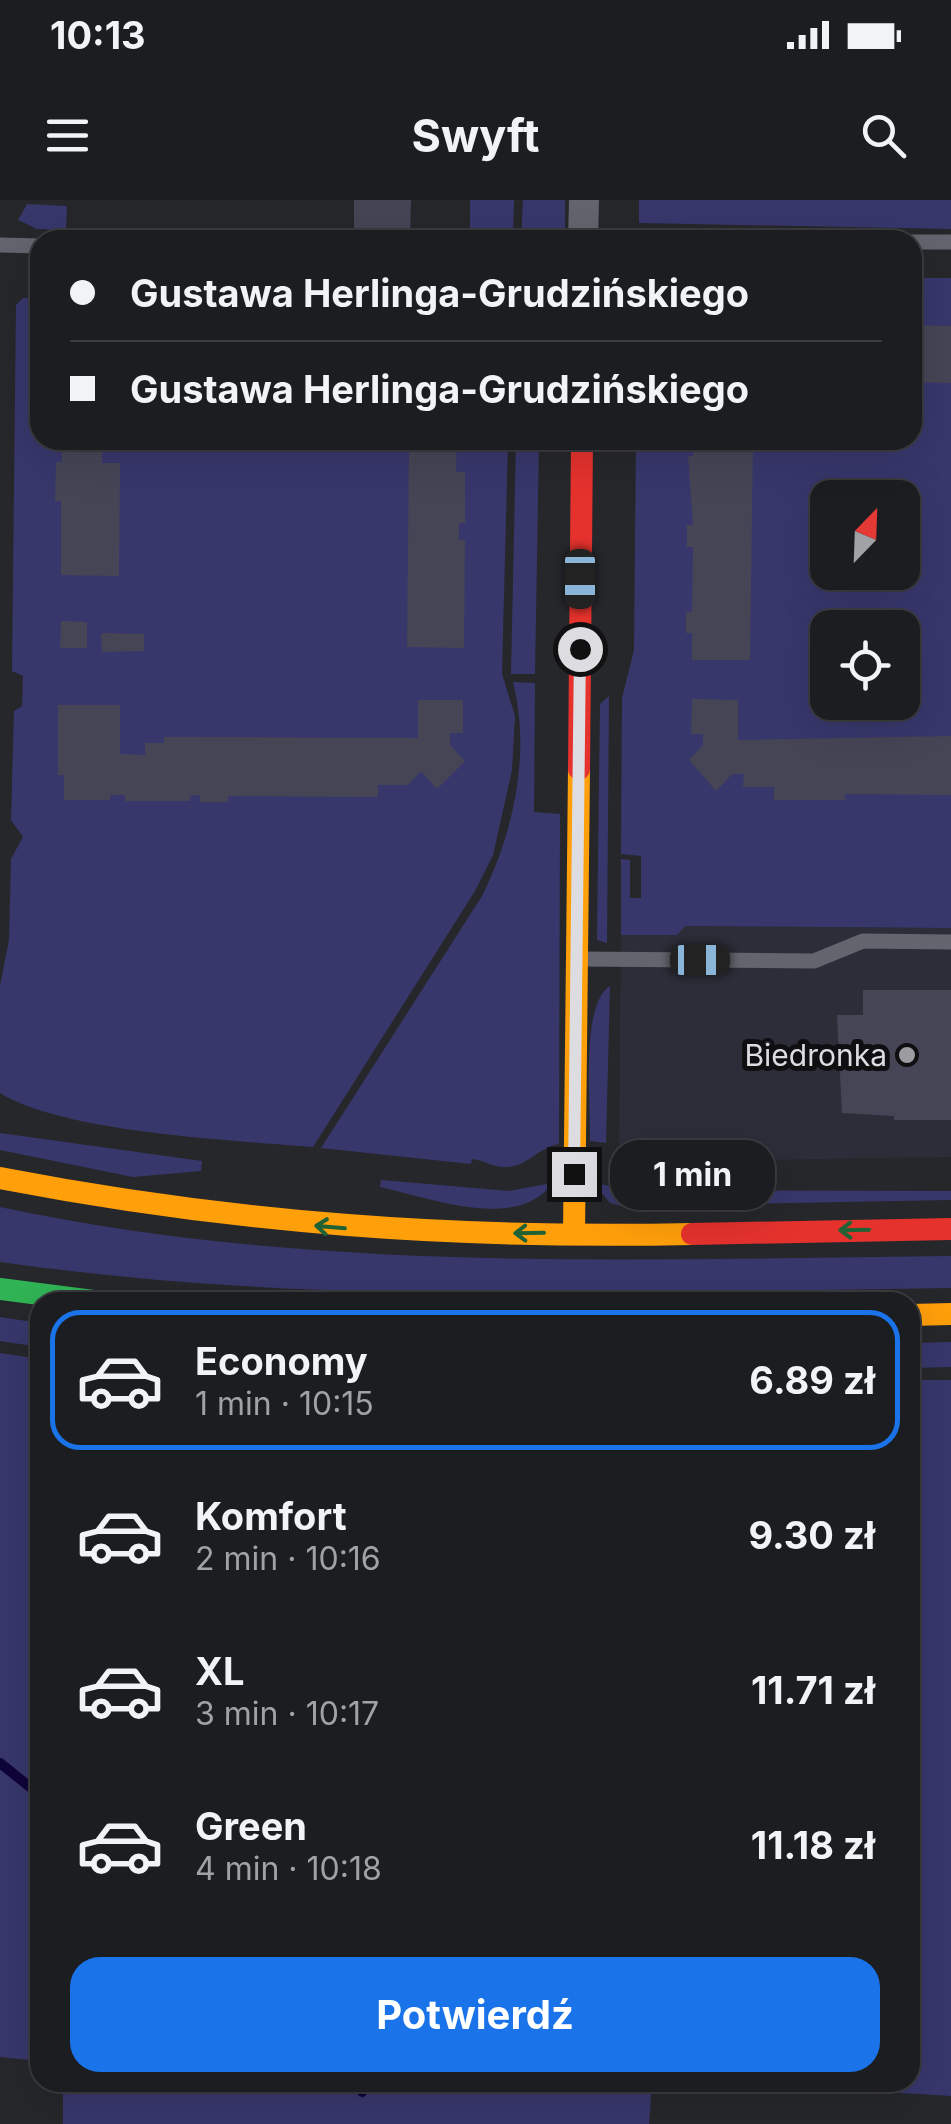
<!DOCTYPE html>
<html lang="pl">
<meta charset="utf-8">
<style>
:root{--surface:#1c1d20;--page:#292a2d;--text:#f1f3f6;--muted:#a0a2a5;--line:#3a3b3e;--accent:#1a73e8}
body{margin:0;font-family:Inter,sans-serif;background:var(--page);color:var(--text);height:100vh;display:flex;flex-direction:column;font-size:38px;white-space:nowrap}
*{box-sizing:border-box;margin:0}
p{font-size:32px;color:var(--muted)}
.icon{flex:none;width:55px;height:55px;fill:none;stroke:currentColor;stroke-width:2;stroke-linecap:round;stroke-linejoin:round}
.map{position:relative;flex:1;overflow:hidden}
.details{position:absolute;left:30px;top:1092px;width:890px;height:800px;display:flex;flex-direction:column;background:var(--surface);border-radius:30px;box-shadow:0 10px 40px #0002,0 0 0 2px var(--line)}
.details>*{flex:none}
.top-card{position:absolute;left:30px;top:30px;width:892px;height:220px;border-radius:30px;box-shadow:0 10px 40px #0002,0 0 0 2px var(--line);display:grid;align-content:center;height:220px;padding:0 40px;background:var(--surface)}
.needle{width:65px;rotate:23deg}
.controls{position:absolute;left:810px;top:280px;display:grid;gap:20px}
.controls a{display:grid;place-items:center;width:110px;height:110px;border-radius:20px;background:var(--surface);box-shadow:0 10px 40px #0002,0 0 0 2px var(--line);font-size:50px}
.end{position:absolute;width:45px;height:45px;margin:-22px;border:12px solid #dddde1;background:#111;box-shadow:0 0 0 5px #111}
.from{border-radius:50%}
.bubble{position:absolute;height:70px;border-radius:30px;background:var(--surface);box-shadow:0 10px 40px #0002,0 0 0 2px var(--line);font-size:32px;font-weight:700;line-height:70px;text-align:center}
.car{position:absolute;width:30px;height:60px;margin:-30px -15px;border-radius:12px;box-shadow:0 0 8px 2px #0007;background:linear-gradient(#222 24%,#8ab4d8 0 40%,#222 0 76%,#8ab4d8 0 86%,#222 0)}
.top-card b{display:flex;align-items:center;gap:35px;height:95px;font-size:38px}
.top-card b+b{border-top:2px solid var(--line)}
.top-card i{width:25px;height:25px;background:var(--text)}
ul{padding:18px 0 0;list-style:none}
li{display:flex;align-items:center;gap:30px;height:140px;margin:0 20px 15px;padding:0 20px;border:5px solid transparent;border-radius:30px}
li div{flex:1}
li b{display:block;font-size:38px}
li em{font-style:normal;font-weight:700}
li.active{border-color:var(--accent)}
li>.icon{width:90px;height:90px;stroke-width:1.5}
.cta{display:flex;gap:20px;margin-top:auto;padding:20px 40px}
.cta a{flex:1;height:115px;border-radius:30px;background:var(--accent);color:#fff;font-size:40px;font-weight:700;line-height:115px;text-align:center}
.status{display:flex;justify-content:space-between;align-items:center;height:70px;padding:0 50px;background:var(--surface);direction:ltr}
.status svg{height:28px;fill:currentColor}
header{display:flex;justify-content:space-between;align-items:center;height:130px;padding:0 40px;background:var(--surface);font-size:45px;font-weight:700}
.map>svg:first-child{display:block}
.built{fill:#2c2d38}
.green{fill:#38376c;fill-rule:evenodd}
.lines{fill:none;stroke-linecap:round;stroke-linejoin:round}
.stream{stroke:#0f0438;stroke-width:10}
.building{fill:#454556}
.lane{stroke:#63646e;stroke-width:15}
.street{stroke:#63646e;stroke-width:30}
.fast{stroke:#30b455;stroke-width:22}
.slow{stroke:#ff9f0a;stroke-width:22}
.jam{stroke:#e5322d;stroke-width:22}
.oneway{stroke:#206234}
.route{stroke:#dddde1;stroke-width:12}
.poi-dot{fill:#9d9da1;stroke:#0f0f12;stroke-width:4}
.labels{text-anchor:middle;dominant-baseline:central;stroke-width:10;stroke-linejoin:round;paint-order:stroke}
.poi-label{font-size:30px;fill:#dddde1;stroke:#0f0f12;text-anchor:end}
</style>
<div class="status"><b>10:13</b><svg viewBox="0 0 49 12"><path d="M0 12V9h3v3zM5 12V6h3v6zM10 12V3h3v9zM15 12V0h3v12zM26 1h20v11H26zM47 4h2v5h-2z"/></svg></div>
<header><svg class="icon" aria-label="menu" viewBox="0 0 24 24"><path d="M4 6h16M4 12h16M4 18h16"/></svg>Swyft<svg class="icon" aria-label="search" viewBox="0 0 24 24"><circle cx="10" cy="10" r="6"/><path d="M15 15l6 6"/></svg></header>
<div class="map">
<svg width="951" height="1924" viewBox="0 0 951 1924">
<rect width="100%" height="100%" fill="#26272b"/>
<path class="built" d="M685 726 951 728V957L641 962 619 949 621 735H677Z"/>
<path class="green" d="M470 0H514L513 40H470Z
M523 0H565V40H521Z
M639 0H951V29L639 23Z
M27 4 67 6 66 30 37 29 18 20Z
M913 78H951V728L685 726 677 735H621V659L630 660V698H641V656L621 654 622 498 634 450 636 240H912ZM828 298H902V372H828ZM828 428H902V502H828Z
M23 98H40V240H508L502 474 515 516 512 570 493 655 475 691 313 947C233 940 65 933 0 893V786L9 740 11 659 23 637 11 620 14 511 22 506 23 476 12 471 16 105Z
M516 240H539L535 474H511Z
M513 482 535 483 534 612 560 614 559 944C539 947 528 966 508 967 492 968 488 961 472 959L471 964 321 948 482 696C514 631 531 553 513 482Z
M609 496 607 743 597 740 600 504Z
M610 786 606 943 590 941C591 907 580 804 610 786Z
M0 933 202 961 201 971 133 977 0 950Z
M381 980 509 991 553 983C517 1032 430 998 380 987Z
M594 983 630 990 951 991V1000L622 1006 610 1003Z
M0 1007C314 1074 632 1059 951 1056V1088C633 1092 315 1107 0 1062Z
M0 1117 40 1123V1147L0 1141Z
M951 1142V1167L910 1168V1143Z
M0 1153 40 1159V1861L0 1857Z
M910 1180H951V1896L743 1883 910 1882Z
M63 1883V1882L652 1883 649 1924H63Z"/>
<g class="lines">
<path class="stream" d="M0 1563 40 1595
M361 1882 362 1892"/>
</g>
<path class="building" d="M354 0H411L410 40H354Z
M912 125 951 126V183L912 182Z
M62 240H102V263H120L119 376 61 375V301H55L56 262H62Z
M402 240H457L456 272H465V323H459V340H465L464 448 407 447 409 247Z
M688 240H753L750 460H692V433H686V412H692L693 347H687V325H693L688 256H693V246H688Z
M61 421 87 422V448H60Z
M101 433 144 434V451L102 452Z
M692 499 738 500V540L951 536V595L845 594V600H774V587H743L744 574H732L716 591 689 560 703 545V534H691Z
M418 500H463V533H450V545L465 561 437 589 421 571 408 585H378V597L228 596V602H200V595L190 596V601H125V595H110V600H64V575H58V505H120V554L145 555V543H164V537L418 538Z
M863 790H951V920H894V916L842 913 837 815H863Z"/>
<g class="lines">
<path class="lane" d="M583 35 830 40
M912 42H951
M0 45 40 46
M579 759 814 761 863 741 951 742"/>
<path class="street" d="M583 40 584 0"/>
<path class="fast" d="M0 1089 101 1102"/>
<path class="slow" d="M0 978C233 1023 455 1039 692 1034
M574 1033 579 569
M910 1115 951 1114"/>
<path class="jam" d="M579 569 582 240
M692 1034 951 1029"/>
</g>
<defs><path id="oneway-shaft" d="M-6 0H5M1.5-3L5.5 0L1.5 3" fill="none" stroke-width="1.6" stroke-linecap="round" stroke-linejoin="round" transform="scale(2.5)"/></defs>
<g class="oneway">
<use href="#oneway-shaft" transform="translate(330 1027) rotate(-175)"/>
<use href="#oneway-shaft" transform="translate(854 1030) rotate(179)"/>
<use href="#oneway-shaft" transform="translate(529 1033) rotate(179)"/>
</g>
<g class="lines">
<path class="route" d="M574 974 580 449"/>
</g>
<circle class="poi-dot" cx="907" cy="855" r="10"/>
<g class="labels">
<g class="poi-label">
<text x="887" y="855">Biedronka</text>
</g>
</g>
</svg>
<div class="controls">
<a><svg class="needle" viewBox="-14 -14 28 28"><path d="M0-13l5 13h-10z" fill="#e53935"/><path d="M0 13l5-13h-10z" fill="#a0a2a5"/></svg></a>
<a><svg class="icon" aria-label="locate" viewBox="0 0 24 24"><circle cx="12" cy="12" r="6"/><path d="M12 2v4M12 18v4M2 12h4M18 12h4"/></svg></a>
</div>
<i class="end from" style="left:580px;top:449px"></i>
<i class="end" style="left:574px;top:974px"></i>
<div class="bubble" style="left:610px;top:940px;width:165px">1 min</div>
<i class="car" style="left:580px;top:379px;rotate:180deg"></i>
<i class="car" style="left:700px;top:760px;rotate:90deg"></i>
<div class="top-card">
<b><i class="from"></i>Gustawa Herlinga-Grudzińskiego</b>
<b><i></i>Gustawa Herlinga-Grudzińskiego</b>
</div>
<section class="details">
<ul>
<li class="active"><svg class="icon" aria-label="car" viewBox="0 0 24 24"><path d="M5 17H2v-5l4-1 3-4h7l3 4 3 1v5h-3M9 17h6M6 11h13"/><circle cx="7" cy="17" r="2"/><circle cx="17" cy="17" r="2"/></svg><div><b>Economy</b><p>1 min · 10:15</p></div><em>6.89 zł</em></li>
<li><svg class="icon" aria-label="car" viewBox="0 0 24 24"><path d="M5 17H2v-5l4-1 3-4h7l3 4 3 1v5h-3M9 17h6M6 11h13"/><circle cx="7" cy="17" r="2"/><circle cx="17" cy="17" r="2"/></svg><div><b>Komfort</b><p>2 min · 10:16</p></div><em>9.30 zł</em></li>
<li><svg class="icon" aria-label="car" viewBox="0 0 24 24"><path d="M5 17H2v-5l4-1 3-4h7l3 4 3 1v5h-3M9 17h6M6 11h13"/><circle cx="7" cy="17" r="2"/><circle cx="17" cy="17" r="2"/></svg><div><b>XL</b><p>3 min · 10:17</p></div><em>11.71 zł</em></li>
<li><svg class="icon" aria-label="car" viewBox="0 0 24 24"><path d="M5 17H2v-5l4-1 3-4h7l3 4 3 1v5h-3M9 17h6M6 11h13"/><circle cx="7" cy="17" r="2"/><circle cx="17" cy="17" r="2"/></svg><div><b>Green</b><p>4 min · 10:18</p></div><em>11.18 zł</em></li>
</ul>
<div class="cta"><a>Potwierdź</a></div>
</section>
</div>
